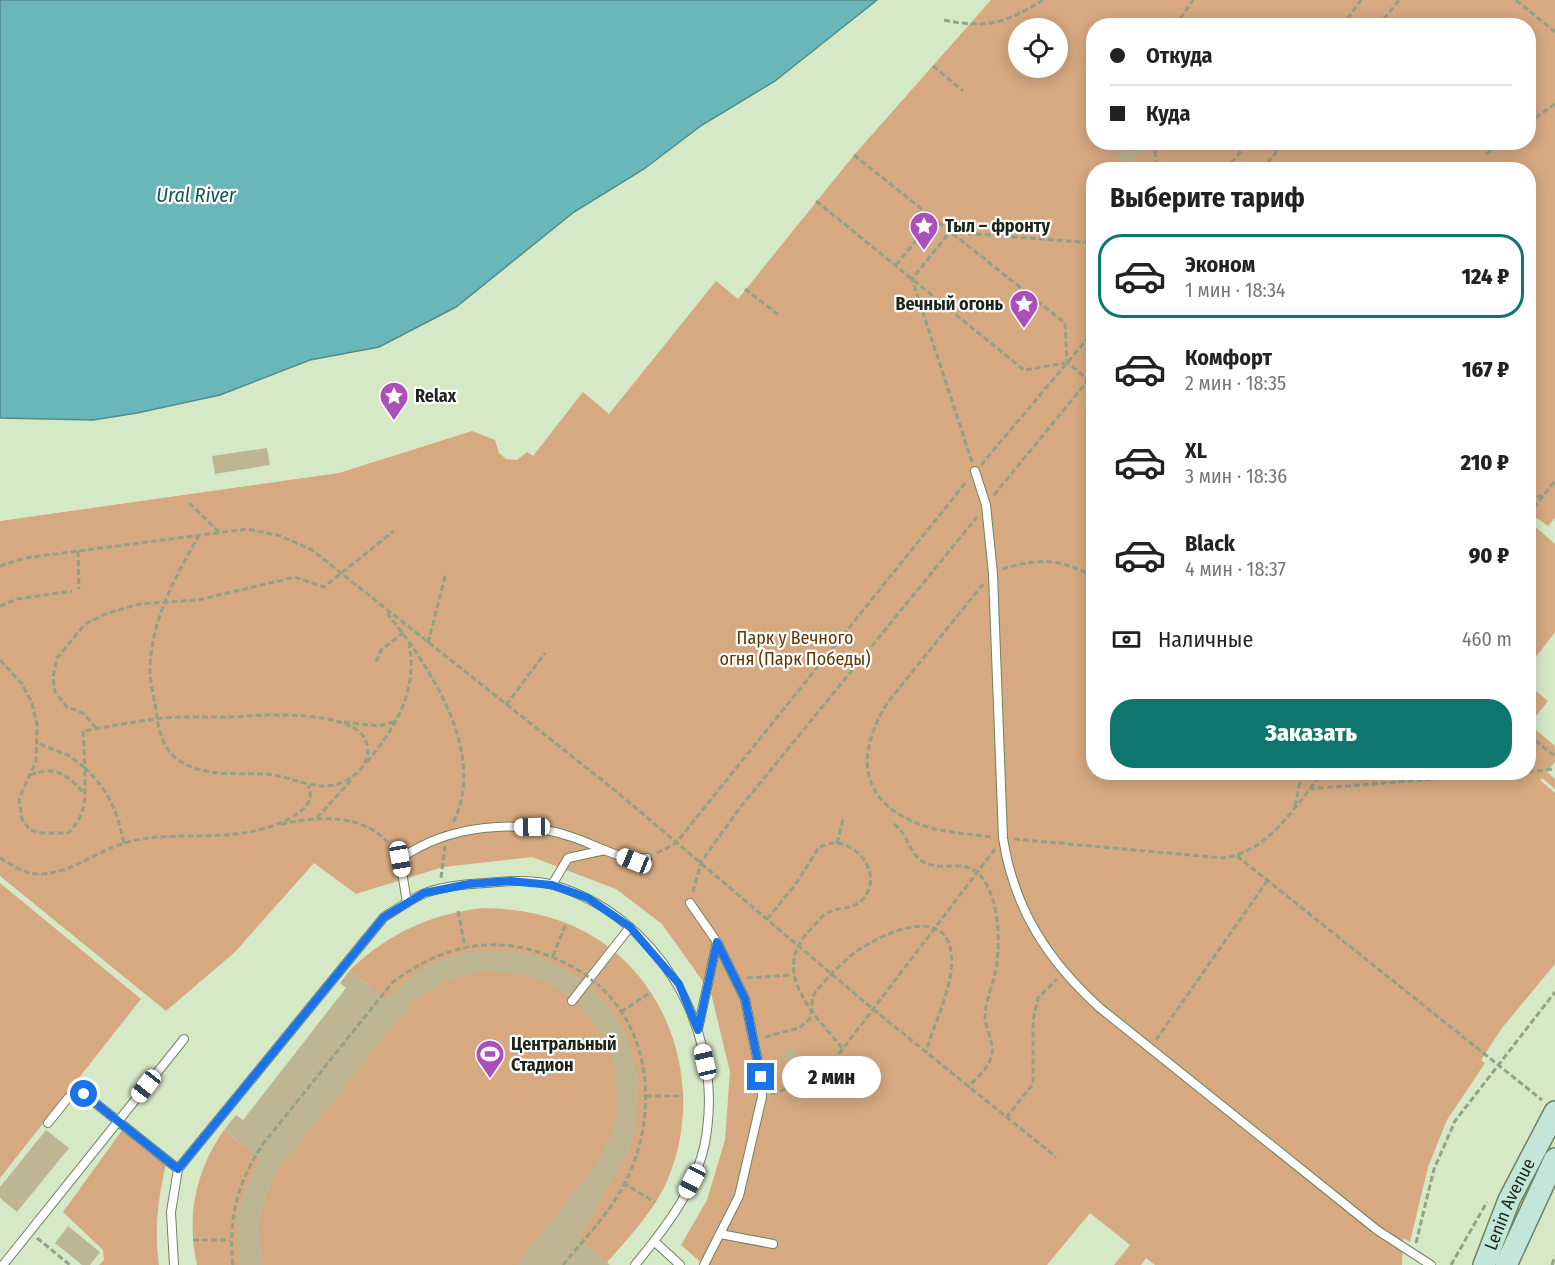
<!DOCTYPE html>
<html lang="ru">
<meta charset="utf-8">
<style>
:root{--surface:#fff;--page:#f2f2f2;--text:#222;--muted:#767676;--line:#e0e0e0;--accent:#0f766e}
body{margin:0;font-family:"Fira Sans Condensed",sans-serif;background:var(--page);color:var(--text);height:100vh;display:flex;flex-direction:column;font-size:22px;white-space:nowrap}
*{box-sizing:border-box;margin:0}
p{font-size:20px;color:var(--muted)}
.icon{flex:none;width:33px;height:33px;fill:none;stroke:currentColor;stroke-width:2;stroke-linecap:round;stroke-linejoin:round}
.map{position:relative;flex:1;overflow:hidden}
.details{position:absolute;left:1086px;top:162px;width:450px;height:618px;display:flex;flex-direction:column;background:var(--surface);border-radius:24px;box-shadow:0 3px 15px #0003}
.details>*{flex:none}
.top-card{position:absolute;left:1086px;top:18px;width:450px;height:132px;border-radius:24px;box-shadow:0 3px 15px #0003;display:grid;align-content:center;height:132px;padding:0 24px;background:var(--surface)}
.buttons{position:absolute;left:1008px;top:18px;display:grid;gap:12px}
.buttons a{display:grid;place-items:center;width:60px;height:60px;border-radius:50%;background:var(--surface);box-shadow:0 3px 15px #0003;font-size:30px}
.end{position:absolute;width:27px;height:27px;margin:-14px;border:8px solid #1a73e8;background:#fff;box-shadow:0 0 0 3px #fff}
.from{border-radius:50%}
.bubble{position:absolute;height:42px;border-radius:21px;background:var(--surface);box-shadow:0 3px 15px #0003;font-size:20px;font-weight:800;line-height:42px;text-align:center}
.car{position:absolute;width:18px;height:36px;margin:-18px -9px;border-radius:8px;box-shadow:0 0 4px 2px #0007;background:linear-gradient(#fff 24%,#345 0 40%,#fff 0 76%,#345 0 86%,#fff 0)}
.top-card b{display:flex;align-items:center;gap:21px;height:57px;font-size:22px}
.top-card b+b{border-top:2px solid var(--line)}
.top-card i{width:15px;height:15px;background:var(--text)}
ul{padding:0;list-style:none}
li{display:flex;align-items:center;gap:18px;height:84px;margin:0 12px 9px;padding:0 12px;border:3px solid transparent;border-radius:24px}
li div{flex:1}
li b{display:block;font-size:22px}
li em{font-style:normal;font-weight:800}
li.on{border-color:var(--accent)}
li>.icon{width:54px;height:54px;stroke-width:1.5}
h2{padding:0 24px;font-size:27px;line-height:72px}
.pay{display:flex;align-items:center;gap:15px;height:66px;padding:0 24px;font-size:22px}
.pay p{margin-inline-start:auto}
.cta{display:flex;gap:12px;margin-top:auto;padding:12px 24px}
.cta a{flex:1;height:69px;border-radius:24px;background:var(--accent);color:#fff;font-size:24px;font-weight:800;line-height:69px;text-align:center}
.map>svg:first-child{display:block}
.green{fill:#d6a981;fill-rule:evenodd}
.water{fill:#6ab7ba;stroke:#538b89;stroke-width:1.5}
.building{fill:#beb693}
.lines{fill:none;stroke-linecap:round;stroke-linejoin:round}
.service-casing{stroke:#708162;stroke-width:10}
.secondary-casing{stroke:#708162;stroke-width:24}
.path{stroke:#92a187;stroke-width:3;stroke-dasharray:6 3;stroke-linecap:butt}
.service{stroke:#fff;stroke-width:8}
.secondary{stroke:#c3e6da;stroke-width:21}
.path-bridge{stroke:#92a187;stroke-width:3;stroke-dasharray:6 3;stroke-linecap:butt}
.route{stroke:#1a73e8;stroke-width:8}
.labels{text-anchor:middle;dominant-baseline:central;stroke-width:4.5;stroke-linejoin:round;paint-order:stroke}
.poi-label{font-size:18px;font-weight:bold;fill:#1d2418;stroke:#fff;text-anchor:start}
.park-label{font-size:18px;fill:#613602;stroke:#fff}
.street-label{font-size:18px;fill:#1d2418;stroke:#fff}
.water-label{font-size:20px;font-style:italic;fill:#115558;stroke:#fff}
</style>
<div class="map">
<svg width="1555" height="1265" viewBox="0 0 1555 1265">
<rect width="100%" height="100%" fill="#d6e9c7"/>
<path class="green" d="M991 0H1555V518L1548 526 1537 518 1532 524 1555 544V632L1529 666 1528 170H1094V772H1528L1529 724 1555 746V762L1547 772 1555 779V789L1542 778 1540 780 1555 793V964L1502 1028 1481 1060 1485 1063 1447 1120 1428 1167 1410 1242 1403 1238 1402 1265H1155L1146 1258 1141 1265H1114L1130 1245 1090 1213 1047 1265H704L681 1245 707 1200 725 1140 730 1072 711 993 662 924 616 889 532 857 443 867 356 894 314 863 235 952 166 1011 0 876V521L339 473 472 431 495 440 499 453 506 459 517 460 527 452 533 456 583 392 609 414 716 281 738 299 854 155ZM1094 26H1528V142H1094ZM1018 28H1058V68H1018Z
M1529 685 1548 701 1533 720 1529 716Z
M0 883 141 999 0 1178Z
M484 908C515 909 544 913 573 926 669 968 708 1087 667 1181 653 1213 627 1239 605 1265H197C186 1216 196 1170 224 1130L245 1147 371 987 350 970C389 933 430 914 484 908Z
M123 1129 166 1164C158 1199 154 1230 159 1265H99L104 1260 103 1250 63 1212Z"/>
<path class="water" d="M0 0H877L775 81 702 125 644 169 574 212 456 307 379 347 310 360 220 395 137 413 93 420 0 418Z"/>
<path class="building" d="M1129 142H1147L1127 168 1116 159Z
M267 448 270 465 215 474 212 456Z
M486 950 511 951 535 956 558 965 581 979 569 996 544 981 525 975 485 971 447 980 413 1001 276 1173 262 1209 259 1229 263 1265H239L238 1215 244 1191 260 1159 224 1130 236 1115 243 1120 346 988 340 983 350 970 386 999 416 972 438 961 462 953Z
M591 987 614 1013 626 1034 639 1081 636 1127 630 1149 579 1238 610 1265H516L593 1169 612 1133 617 1112 616 1070 602 1033 578 1004Z
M793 1047 806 1066 793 1074 780 1055Z
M46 1130 69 1148 17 1212 0 1198V1187Z
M68 1226 100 1252 90 1265H82L55 1243Z"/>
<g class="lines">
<g class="service-casing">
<path id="service" d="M975 471 986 505 993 574 1003 838C1014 909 1048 961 1100 1008L1377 1230 1431 1265
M552 885 568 858 605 850
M407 903 400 859C447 825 517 818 572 837 595 844 623 863 647 858
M690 903 717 942 745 999 761 1077 762 1097 739 1196 704 1265
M572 1001 630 927
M698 1029 717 942
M48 1123 68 1098 77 1092 84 1094 178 1169
M720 1234 773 1244
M654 1241 680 1265
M3 1265 184 1039
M174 1265 171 1212 178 1169 384 917C396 910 409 900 423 894 441 886 466 884 485 883 507 881 532 879 553 885 657 915 721 1026 707 1130 701 1183 667 1226 635 1265"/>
</g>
<g class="secondary-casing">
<g id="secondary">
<path id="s1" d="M1484 1265 1509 1200 1555 1112"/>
<path d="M1506 1265 1555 1159"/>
</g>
</g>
<path class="path" d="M1516 0 1555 32
M944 20C987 29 1006 23 1043 0
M1175 26 1193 0
M1342 26 1361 0
M1378 26 1399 0
M933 66 963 91
M1528 123 1555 104
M1154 142 1157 170
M1486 154 1502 142
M854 155 1065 323 1067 362 1094 385
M1226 170 1248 142
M1262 170 1284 142
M816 201 1024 370 1065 363
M896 265 934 219
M745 289 780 316
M972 462 912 279 950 232 1094 243
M981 465 1094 331
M994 495 1094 373
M1528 498 1544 496
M189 503 219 532
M1528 515 1555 481
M78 551 79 589
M0 566 25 558 247 529 281 536 312 550 617 792 874 1010 1056 1157
M1002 569C1040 558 1059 558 1094 577
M983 584 888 702C853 757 860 806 928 827 948 833 972 834 992 837
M0 606 17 599 72 591
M387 613C430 667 488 753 453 823
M428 643 446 573
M0 660 22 684 32 703 37 725 36 761 19 799 22 819 30 830 41 833H68C89 813 84 795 85 768L70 756 37 743
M376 662 381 650 403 633
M506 705 545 653
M344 722 379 726 397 721
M96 728 83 713 67 707 55 692 53 677 57 658 85 624 108 613 139 604 198 600 295 577 324 587 394 531
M1528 735 1555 756
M367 762C396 727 418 690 409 644
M1528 772 1555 769
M30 775C56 766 65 773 83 792
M1309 789 1523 772
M1295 806 1300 782 1299 772
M317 818 353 778
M281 824C320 816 369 812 394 851
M894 824C909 834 909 858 928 864 948 871 967 857 983 879 1000 902 1001 947 995 973 992 988 985 1002 985 1018 986 1030 994 1042 992 1054 989 1068 978 1077 968 1087
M1014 839 1223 858C1269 852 1295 806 1323 772
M124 843C116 808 110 793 85 768L83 731C107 727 131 722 155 719 178 716 204 717 227 717 256 716 379 704 367 757 365 768 354 777 343 782 316 794 292 775 264 774 237 773 204 777 180 761 163 751 158 729 156 710 154 697 150 683 150 670 151 619 175 578 199 535
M837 843 843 819
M657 853 676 843 967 481
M1237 856 1542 1100
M0 858C13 866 27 875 42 874 74 872 98 850 128 842 165 832 206 839 243 833 262 831 323 814 308 786
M441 878 445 846
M693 892 701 862 739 809 977 517
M458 911 465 947
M767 919 795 885 819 847C824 846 832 842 837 843 862 846 881 876 864 898 854 911 839 906 827 913 821 916 816 924 811 929 768 971 814 1014 843 1049
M553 956 566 923
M747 978 792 975
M621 1012 651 992
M765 1037 799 1028 809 1020C814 1011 809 999 817 990 827 978 846 958 860 949 883 934 943 905 951 951 956 982 934 1023 926 1052
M1156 1040 1267 881
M771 1094 811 1081 832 1063 995 849
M646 1096H683
M1006 1118 1033 1084V1021L1038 998 1057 979
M623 1183 655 1202
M37 1238 70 1265
M193 1240H230
M1416 1243 1434 1169 1455 1121 1555 992
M233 1265C228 1219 237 1183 263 1144L392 983C454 936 516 932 583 973
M563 1265C580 1244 600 1223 615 1200 658 1135 659 1037 597 984
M1451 1265 1487 1202
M1552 1265 1555 1256"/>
<use href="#service" class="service"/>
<use href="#secondary" class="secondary"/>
<path class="path-bridge" d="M584 973 595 983"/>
</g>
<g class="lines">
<path class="route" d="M84 1094 178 1169 384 917 424 893 469 884 510 881 552 885 588 898 630 927 679 984 698 1030 717 942 745 999 761 1077"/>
</g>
<defs>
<g id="sight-pin" transform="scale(1.5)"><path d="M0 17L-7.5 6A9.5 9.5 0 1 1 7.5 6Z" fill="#ab50bb" stroke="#fff"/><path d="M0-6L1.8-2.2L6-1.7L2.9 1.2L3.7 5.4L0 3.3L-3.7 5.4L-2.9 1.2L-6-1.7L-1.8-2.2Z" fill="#fff"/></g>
<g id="stadium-pin" transform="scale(1.5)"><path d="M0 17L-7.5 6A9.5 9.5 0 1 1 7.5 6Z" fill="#ab50bb" stroke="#fff"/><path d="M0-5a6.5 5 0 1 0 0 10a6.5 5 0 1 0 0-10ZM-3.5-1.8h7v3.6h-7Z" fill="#fff"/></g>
</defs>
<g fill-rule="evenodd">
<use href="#sight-pin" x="924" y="226"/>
<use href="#sight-pin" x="1024" y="304"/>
<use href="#sight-pin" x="394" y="396"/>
<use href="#stadium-pin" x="490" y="1054"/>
</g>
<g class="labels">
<g class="poi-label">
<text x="945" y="226">Тыл – фронту</text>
<text x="1003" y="304" text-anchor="end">Вечный огонь</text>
<text x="415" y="396">Relax</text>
<text x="511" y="1044">Центральный<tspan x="511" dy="21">Стадион</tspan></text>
</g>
<g class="park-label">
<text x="795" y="638">Парк у Вечного<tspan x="795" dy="21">огня (Парк Победы)</tspan></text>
</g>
<g class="street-label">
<text stroke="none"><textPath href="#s1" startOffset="66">Lenin Avenue</textPath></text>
</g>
<g class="water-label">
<text x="196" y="195">Ural River</text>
</g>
</g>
</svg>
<div class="buttons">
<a><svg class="icon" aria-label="locate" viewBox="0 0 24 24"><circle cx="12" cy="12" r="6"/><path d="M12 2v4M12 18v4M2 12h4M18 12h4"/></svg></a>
</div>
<i class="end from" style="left:84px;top:1094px"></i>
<i class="end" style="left:761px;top:1077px"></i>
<div class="bubble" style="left:782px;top:1056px;width:99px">2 мин</div>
<i class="car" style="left:532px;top:827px;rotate:269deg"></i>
<i class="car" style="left:400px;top:859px;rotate:170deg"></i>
<i class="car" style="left:634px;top:861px;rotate:292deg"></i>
<i class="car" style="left:705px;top:1062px;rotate:347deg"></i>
<i class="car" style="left:146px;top:1086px;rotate:218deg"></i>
<i class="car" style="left:692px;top:1181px;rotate:208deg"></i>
<div class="top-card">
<b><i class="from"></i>Откуда</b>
<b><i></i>Куда</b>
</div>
<section class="details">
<h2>Выберите тариф</h2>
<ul>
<li class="on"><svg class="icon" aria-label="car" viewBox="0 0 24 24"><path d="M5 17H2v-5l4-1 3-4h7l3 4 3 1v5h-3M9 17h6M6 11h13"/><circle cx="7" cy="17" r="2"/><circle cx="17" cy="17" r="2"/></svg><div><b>Эконом</b><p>1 мин · 18:34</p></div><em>124 ₽</em></li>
<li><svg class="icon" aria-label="car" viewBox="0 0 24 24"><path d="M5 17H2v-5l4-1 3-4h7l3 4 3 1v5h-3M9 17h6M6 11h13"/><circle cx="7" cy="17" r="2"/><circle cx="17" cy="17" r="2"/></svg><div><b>Комфорт</b><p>2 мин · 18:35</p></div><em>167 ₽</em></li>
<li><svg class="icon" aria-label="car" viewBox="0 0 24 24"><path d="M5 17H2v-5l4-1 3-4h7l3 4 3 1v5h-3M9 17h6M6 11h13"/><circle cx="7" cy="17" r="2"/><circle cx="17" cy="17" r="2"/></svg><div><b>XL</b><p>3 мин · 18:36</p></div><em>210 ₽</em></li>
<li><svg class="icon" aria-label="car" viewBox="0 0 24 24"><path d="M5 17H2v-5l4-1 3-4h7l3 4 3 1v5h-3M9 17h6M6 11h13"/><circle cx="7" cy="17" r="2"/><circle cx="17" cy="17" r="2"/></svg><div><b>Black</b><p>4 мин · 18:37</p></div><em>90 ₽</em></li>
</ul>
<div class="pay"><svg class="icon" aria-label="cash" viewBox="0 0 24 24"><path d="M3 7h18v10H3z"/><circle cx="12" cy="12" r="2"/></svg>Наличные<p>460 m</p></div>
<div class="cta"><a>Заказать</a></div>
</section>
</div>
